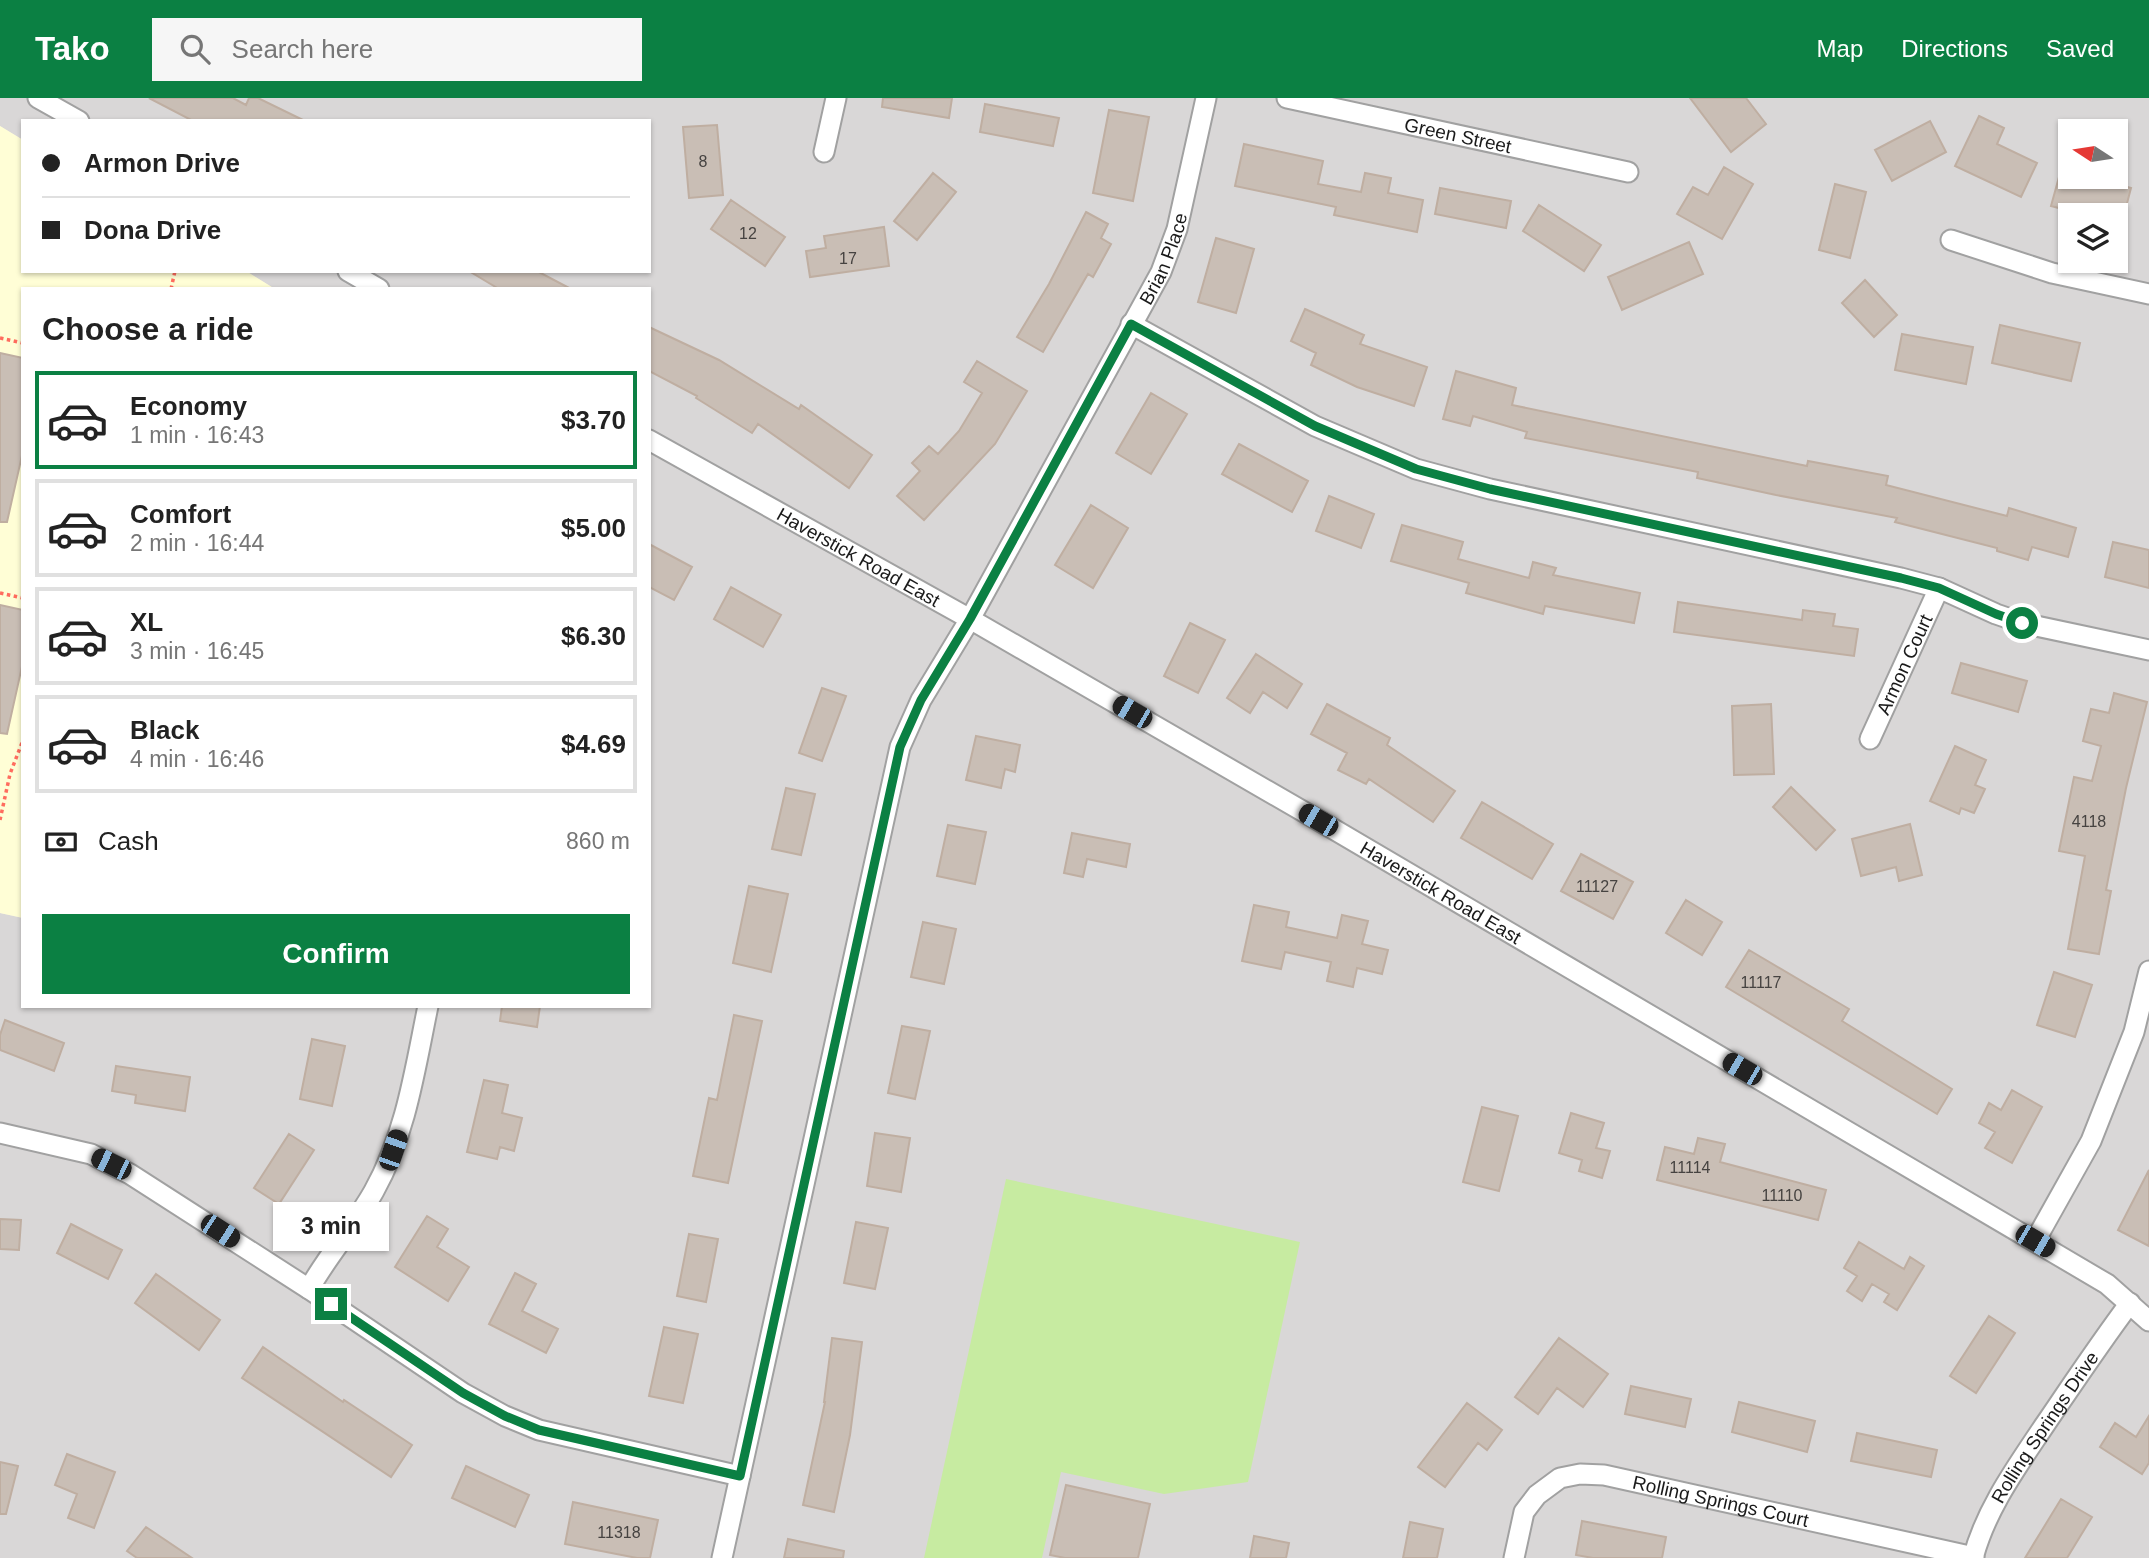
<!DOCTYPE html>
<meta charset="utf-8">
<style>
:root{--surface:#fff;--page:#f6f6f6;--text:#222;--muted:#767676;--line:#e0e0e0;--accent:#0b8043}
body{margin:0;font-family:Helvetica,sans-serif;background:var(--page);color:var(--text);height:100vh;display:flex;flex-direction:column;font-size:26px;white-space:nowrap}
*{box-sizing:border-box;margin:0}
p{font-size:23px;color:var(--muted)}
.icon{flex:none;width:38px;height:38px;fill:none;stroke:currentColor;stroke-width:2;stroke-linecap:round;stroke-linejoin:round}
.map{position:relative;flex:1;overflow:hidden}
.drawer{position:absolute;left:21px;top:189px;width:630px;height:721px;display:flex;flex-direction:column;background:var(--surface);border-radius:0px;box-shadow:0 2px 5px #0004}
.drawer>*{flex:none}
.banner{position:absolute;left:21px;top:21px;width:630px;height:154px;border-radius:0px;box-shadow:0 2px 5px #0004;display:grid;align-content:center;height:154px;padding:0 21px;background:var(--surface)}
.needle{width:46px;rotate:282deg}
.buttons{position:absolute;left:2058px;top:21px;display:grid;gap:14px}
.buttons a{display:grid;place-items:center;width:70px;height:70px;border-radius:0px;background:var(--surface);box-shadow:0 2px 5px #0004;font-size:35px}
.end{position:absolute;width:32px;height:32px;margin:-16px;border:9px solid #0b8043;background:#fff;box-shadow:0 0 0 4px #fff}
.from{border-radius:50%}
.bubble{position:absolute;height:49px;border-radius:0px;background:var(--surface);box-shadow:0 2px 5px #0004;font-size:23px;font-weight:600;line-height:49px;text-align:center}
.car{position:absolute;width:21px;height:42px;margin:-21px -10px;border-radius:9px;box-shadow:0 0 5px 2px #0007;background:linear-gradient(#222 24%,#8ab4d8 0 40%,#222 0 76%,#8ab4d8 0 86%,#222 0)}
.banner b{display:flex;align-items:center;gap:24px;height:66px;font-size:26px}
.banner b+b{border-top:2px solid var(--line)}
.banner i{width:18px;height:18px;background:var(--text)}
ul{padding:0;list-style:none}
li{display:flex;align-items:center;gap:21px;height:98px;margin:0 14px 10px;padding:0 7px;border:4px solid var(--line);border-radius:0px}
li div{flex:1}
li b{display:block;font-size:26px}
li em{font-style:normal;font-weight:600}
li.active{border-color:var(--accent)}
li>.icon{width:63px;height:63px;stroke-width:1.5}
h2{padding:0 21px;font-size:32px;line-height:84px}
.pay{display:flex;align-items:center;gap:18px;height:77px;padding:0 21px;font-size:26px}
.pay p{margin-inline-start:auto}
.button{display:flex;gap:14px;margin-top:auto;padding:14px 21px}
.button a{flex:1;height:80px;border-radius:0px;background:var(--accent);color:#fff;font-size:28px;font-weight:600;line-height:80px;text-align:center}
header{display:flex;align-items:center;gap:42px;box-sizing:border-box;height:98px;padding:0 35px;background:var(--accent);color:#fff}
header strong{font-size:33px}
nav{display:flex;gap:38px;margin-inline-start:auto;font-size:24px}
.search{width:490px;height:63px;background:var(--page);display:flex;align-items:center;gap:18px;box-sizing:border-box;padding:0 24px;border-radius:0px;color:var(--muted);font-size:26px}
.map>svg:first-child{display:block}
.residential{fill:#d9d7d7;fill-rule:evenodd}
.education{fill:#fffed6}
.grass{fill:#c7eba1}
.building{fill:#c9beb5;stroke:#bfaea1;stroke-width:2}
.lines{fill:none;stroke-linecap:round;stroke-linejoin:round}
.minor-casing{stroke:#a1a1a1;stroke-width:23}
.path{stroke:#ff6c5e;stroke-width:3.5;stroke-dasharray:3.5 3.5;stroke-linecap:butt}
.minor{stroke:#fff;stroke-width:19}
.route{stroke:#0b8043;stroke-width:9}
.labels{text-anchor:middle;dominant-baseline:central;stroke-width:7;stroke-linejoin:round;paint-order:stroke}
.number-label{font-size:16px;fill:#464341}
.street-label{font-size:19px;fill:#1a1a1a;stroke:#fff}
</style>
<header>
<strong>Tako</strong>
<div class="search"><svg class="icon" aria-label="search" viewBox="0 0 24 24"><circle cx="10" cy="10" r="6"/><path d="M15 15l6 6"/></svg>Search here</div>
<nav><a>Map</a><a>Directions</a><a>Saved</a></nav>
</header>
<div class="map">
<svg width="2149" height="1460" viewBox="0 0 2149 1460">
<rect width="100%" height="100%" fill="#ede8df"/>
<path class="residential" d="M0 0H2149V1460H0V815L23 820V908H649V191H275L246 173H649V23H23V42L0 28ZM2070 33H2116V79H2070ZM2070 117H2116V163H2070Z"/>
<path class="education" d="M0 28 23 42V173H246L275 191H23V820L0 815Z"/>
<path class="grass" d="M1006 1081 1300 1144 1248 1384 1164 1396 1061 1374 1042 1460H924Z"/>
<path class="building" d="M149 0H233L246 7 249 0H258L305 23H193Z
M883 0H952L949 20 882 9Z
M1690 0H1746L1766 26 1731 54Z
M985 6 1059 20 1053 48 980 34Z
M1109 12 1149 19 1133 103 1093 95Z
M1979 18 2004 30 1997 46 2037 65 2021 99 1955 68Z
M1930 23 1946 54 1892 83 1875 52Z
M717 27 723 97 689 100 683 29Z
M1244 46 1323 63 1318 86 1361 94 1365 75 1391 80 1388 95 1423 102 1417 134 1334 117 1336 109 1235 88Z
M1724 69 1753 86 1722 141 1677 116 1693 89 1708 97Z
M933 75 956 94 917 142 894 123Z
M2059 79H2091L2131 90 2124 117H2085L2051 108Z
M1835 86 1866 94 1850 160 1819 152Z
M1440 90 1511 103 1506 130 1435 116Z
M731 102 785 139 765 168 711 131Z
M1539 107 1601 147 1584 173 1523 133Z
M1086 114 1108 126 1101 140 1111 146 1093 179 1088 176 1043 254 1017 239 1049 186Z
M884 129 889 168 810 179 806 153 826 150 824 138Z
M1216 140 1254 151 1236 215 1198 204Z
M1689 144 1703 176 1622 212 1608 179Z
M469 173H537L571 191H499Z
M1865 182 1897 217 1874 239 1842 205Z
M1305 211 1364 237 1360 246 1427 269 1414 308 1357 289 1311 267 1316 255 1291 243Z
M2000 227 2080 245 2071 283 1992 265Z
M649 229 719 262 799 311 801 307 872 357 849 390 758 326 752 335 696 300 697 298 649 273Z
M1902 236 1973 249 1966 286 1895 272Z
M0 255 23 260V353L7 424H0Z
M977 263 1027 293 995 346 924 422 897 398 920 373 912 365 929 348 938 356 959 333 982 295 964 284Z
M1456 273 1516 290 1512 307 1807 368 1808 363 1888 378 1886 387 2007 418 2009 410 2076 430 2068 459 2032 449 2028 462 1997 453V450L1895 424 1897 420 1776 397 1697 380 1698 374 1525 340 1527 334 1473 318 1470 328 1443 321Z
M1151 295 1187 316 1151 376 1116 355Z
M1239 346 1308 383 1292 414 1222 376Z
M1329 398 1374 416 1361 450 1316 433Z
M1091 407 1128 430 1093 490 1055 467Z
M1402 427 1463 444 1458 461 1529 480 1533 464 1556 470 1553 477 1640 495 1634 525 1545 508 1543 516 1466 495 1469 485 1391 463Z
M2113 444 2149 452V490L2105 479Z
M649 446 692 469 674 502 649 489Z
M731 489 781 517 763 549 714 521Z
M1678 504 1802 522 1803 512 1835 516 1833 528 1858 531 1854 558 1674 534Z
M0 507 23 512V564L7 636 0 635Z
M1190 525 1225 542 1198 595 1164 578Z
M1256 556 1302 586 1287 610 1263 594 1250 615 1227 600Z
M1961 565 2027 583 2018 614 1952 595Z
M822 590 846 598 822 663 799 655Z
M2114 595 2147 604 2126 690 2106 792 2111 793 2099 856 2068 851 2085 758 2059 753 2074 679 2092 683 2101 648 2083 643 2091 611 2109 615Z
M1327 606 1390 640 1387 647 1455 693 1433 724 1369 681 1366 686 1338 672 1347 655 1311 636Z
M1771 606 1774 676 1734 677 1732 608Z
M976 638 1020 647 1015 674 1005 671 1001 690 966 682Z
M1955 648 1986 662 1975 687 1985 691 1974 715 1961 710 1959 716 1930 703Z
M1791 689 1835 732 1816 752 1773 709Z
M786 690 815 696 801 757 772 751Z
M1482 704 1553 746 1532 781 1461 740Z
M1910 726 1922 777 1899 783 1896 769 1861 778 1852 741Z
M948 727 986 734 975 786 937 778Z
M1072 735 1130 746 1126 769 1087 761 1083 779 1064 775Z
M1581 756 1633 784 1613 821 1561 793Z
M749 788 788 796 771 874 733 865Z
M1686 802 1722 824 1702 857 1666 835Z
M1254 807 1289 814 1286 829 1337 840 1342 817 1368 823 1362 846 1388 852 1382 876 1357 870 1353 889 1327 883 1331 864 1285 854 1281 871 1242 863Z
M923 824 956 831 944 886 911 879Z
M1749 852 1849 911 1842 923 1952 991 1937 1016 1726 889Z
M2054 874 2092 887 2075 939 2037 927Z
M502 908H540L537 929 500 923Z
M734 917 762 923 728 1085 693 1078 709 1000 717 1002Z
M5 922 64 945 54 973 0 952V937Z
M902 928 930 933 915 1001 888 995Z
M312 941 345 948 332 1008 300 1001Z
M116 968 190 979 185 1013 135 1005 136 997 112 993Z
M484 982 508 987 502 1015 522 1020 514 1053 500 1049 497 1061 467 1054Z
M2012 992 2042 1009 2012 1065 1985 1050 1995 1034 1979 1025 1989 1005 2001 1012Z
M1482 1009 1518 1018 1499 1093 1463 1084Z
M1571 1015 1604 1025 1596 1050 1610 1053 1602 1080 1579 1073 1582 1062 1559 1055Z
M875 1035 910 1040 901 1094 867 1088Z
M289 1036 314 1052 279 1106 254 1090Z
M1698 1040 1725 1046 1720 1064 1826 1092 1818 1122 1657 1082 1665 1049 1694 1056Z
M2149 1072V1148L2118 1132Z
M427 1118 448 1131 437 1149 469 1169 448 1203 395 1169Z
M0 1121 21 1122 19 1152 0 1151Z
M856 1124 888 1130 875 1191 844 1185Z
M71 1126 122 1152 108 1181 57 1155Z
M689 1136 718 1141 706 1204 677 1198Z
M1859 1144 1904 1171 1910 1159 1924 1168 1897 1212 1884 1204 1889 1196 1872 1186 1862 1203 1847 1193 1857 1178 1844 1170Z
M515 1175 536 1186 522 1213 558 1231 546 1255 489 1226Z
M156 1176 220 1222 199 1252 135 1205Z
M1989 1218 2015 1235 1976 1295 1950 1278Z
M664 1229 698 1236 683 1305 649 1298Z
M832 1240 862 1244 850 1337 834 1414 803 1407 825 1304H824Z
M1559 1240 1608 1276 1583 1309 1557 1290 1538 1316 1515 1299Z
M263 1249 343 1304 344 1302 412 1347 391 1379 242 1280Z
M1631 1288 1691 1301 1685 1329 1625 1316Z
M1739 1304 1815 1323 1807 1354 1732 1334Z
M1467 1305 1502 1332 1487 1352 1478 1345 1445 1389 1418 1369Z
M2149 1318V1365L2142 1376 2100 1349 2115 1325 2136 1339Z
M1857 1335 1937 1352 1931 1379 1851 1363Z
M67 1356 115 1374 94 1430 68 1420 77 1396 55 1387Z
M0 1364 18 1368 6 1416H0Z
M466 1368 529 1397 515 1429 452 1400Z
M1066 1387 1150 1406 1138 1460H1065L1050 1457Z
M2061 1401 2092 1419 2067 1460H2025Z
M573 1404 658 1422 650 1460H637L565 1446Z
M1582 1423 1666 1439 1662 1460H1593L1576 1457Z
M1410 1424 1443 1431 1437 1460H1403Z
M146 1429 192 1460H137L127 1453Z
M1254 1438 1289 1445 1286 1460H1250Z
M788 1441 844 1453 843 1460H784Z"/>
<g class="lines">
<g class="minor-casing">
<g id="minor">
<path d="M38 0 79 23"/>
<path id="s1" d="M1287 0 1628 74"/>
<path d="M824 54 836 0"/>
<path d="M1951 142 2052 175 2149 196"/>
<path d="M348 173 379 191"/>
<path d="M1131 226 1315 328 1416 371 1490 391 1901 480 1939 490 1996 516 2022 525 2149 552"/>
<path id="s2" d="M649 342 970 521 1318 722 2107 1186 2149 1223"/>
<path id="s3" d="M1870 641 1939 490"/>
<path d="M0 1035 91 1056 130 1076 309 1191 463 1295 505 1318 539 1332 740 1378"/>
<path d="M2035 1143 2091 1043 2134 934 2149 873"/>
<path d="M309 1191C328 1157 355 1127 374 1093 406 1036 415 971 428 908"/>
<path id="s4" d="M722 1460 900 649 921 602 970 521 1161 174 1177 131 1206 0"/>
<path id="s5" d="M1514 1460 1524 1414 1537 1397 1560 1380 1580 1376 1604 1377 1974 1459"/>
<path id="s6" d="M1973 1460C1986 1411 2016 1370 2044 1328 2072 1287 2100 1245 2130 1205"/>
</g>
</g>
<path class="path" d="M171 191 175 173
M0 240 23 245
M0 495 23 500
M23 613V616
M0 722 10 676 23 642"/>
<use href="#minor" class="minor"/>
</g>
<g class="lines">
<path class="route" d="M331 1206 463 1295 505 1318 539 1332 740 1378 900 649 921 602 970 521 1131 226 1315 328 1416 371 1490 391 1901 480 1939 490 1996 516 2022 525"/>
</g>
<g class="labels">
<g class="number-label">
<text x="703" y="63">8</text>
<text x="748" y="135">12</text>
<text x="848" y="160">17</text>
<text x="2089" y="723">4118</text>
<text x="1597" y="788">11127</text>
<text x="1761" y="884">11117</text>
<text x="1690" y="1069">11114</text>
<text x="1782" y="1097">11110</text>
<text x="619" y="1434">11318</text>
</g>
<g class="street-label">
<text stroke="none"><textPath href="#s1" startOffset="175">Green Street</textPath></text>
<text stroke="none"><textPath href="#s4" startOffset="1386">Brian Place</textPath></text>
<text stroke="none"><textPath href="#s2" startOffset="240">Haverstick Road East</textPath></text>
<text stroke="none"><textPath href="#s3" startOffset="82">Armon Court</textPath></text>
<text stroke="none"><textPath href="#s2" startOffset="912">Haverstick Road East</textPath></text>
<text stroke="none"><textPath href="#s6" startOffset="150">Rolling Springs Drive</textPath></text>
<text stroke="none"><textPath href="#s5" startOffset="261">Rolling Springs Court</textPath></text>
</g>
</g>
</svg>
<div class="buttons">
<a><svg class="needle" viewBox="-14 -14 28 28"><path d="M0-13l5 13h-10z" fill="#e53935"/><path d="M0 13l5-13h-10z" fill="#767676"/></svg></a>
<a><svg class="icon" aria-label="layers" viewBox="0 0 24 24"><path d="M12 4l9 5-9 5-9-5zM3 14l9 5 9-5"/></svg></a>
</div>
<i class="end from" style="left:2022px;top:525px"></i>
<i class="end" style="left:331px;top:1206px"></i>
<div class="bubble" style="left:273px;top:1104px;width:116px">3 min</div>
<i class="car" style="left:1132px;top:614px;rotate:300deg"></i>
<i class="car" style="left:1318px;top:722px;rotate:300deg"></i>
<i class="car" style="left:1742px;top:971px;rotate:300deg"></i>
<i class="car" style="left:393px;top:1052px;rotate:19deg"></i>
<i class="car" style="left:111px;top:1066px;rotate:296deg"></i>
<i class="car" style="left:220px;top:1133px;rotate:123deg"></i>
<i class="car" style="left:2035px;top:1143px;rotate:120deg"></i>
<div class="banner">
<b><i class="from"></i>Armon Drive</b>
<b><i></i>Dona Drive</b>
</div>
<section class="drawer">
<h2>Choose a ride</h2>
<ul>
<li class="active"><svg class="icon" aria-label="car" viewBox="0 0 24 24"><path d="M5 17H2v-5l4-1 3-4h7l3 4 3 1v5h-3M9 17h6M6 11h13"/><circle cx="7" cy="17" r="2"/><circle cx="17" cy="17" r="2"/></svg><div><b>Economy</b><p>1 min · 16:43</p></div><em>$3.70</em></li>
<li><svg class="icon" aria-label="car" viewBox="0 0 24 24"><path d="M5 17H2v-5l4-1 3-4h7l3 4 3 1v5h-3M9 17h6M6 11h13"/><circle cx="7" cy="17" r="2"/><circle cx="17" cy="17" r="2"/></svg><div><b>Comfort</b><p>2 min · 16:44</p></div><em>$5.00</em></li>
<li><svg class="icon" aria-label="car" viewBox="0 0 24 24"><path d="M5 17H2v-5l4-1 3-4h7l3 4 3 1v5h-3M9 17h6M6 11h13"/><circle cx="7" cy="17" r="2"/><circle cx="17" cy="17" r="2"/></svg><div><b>XL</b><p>3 min · 16:45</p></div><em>$6.30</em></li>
<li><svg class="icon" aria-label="car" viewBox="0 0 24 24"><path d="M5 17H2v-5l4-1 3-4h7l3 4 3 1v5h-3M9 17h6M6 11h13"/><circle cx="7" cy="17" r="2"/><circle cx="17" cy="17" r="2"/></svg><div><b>Black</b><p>4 min · 16:46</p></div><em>$4.69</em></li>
</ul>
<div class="pay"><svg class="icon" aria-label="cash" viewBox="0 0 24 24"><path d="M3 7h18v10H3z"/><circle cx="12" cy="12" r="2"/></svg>Cash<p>860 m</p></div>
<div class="button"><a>Confirm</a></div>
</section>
</div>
